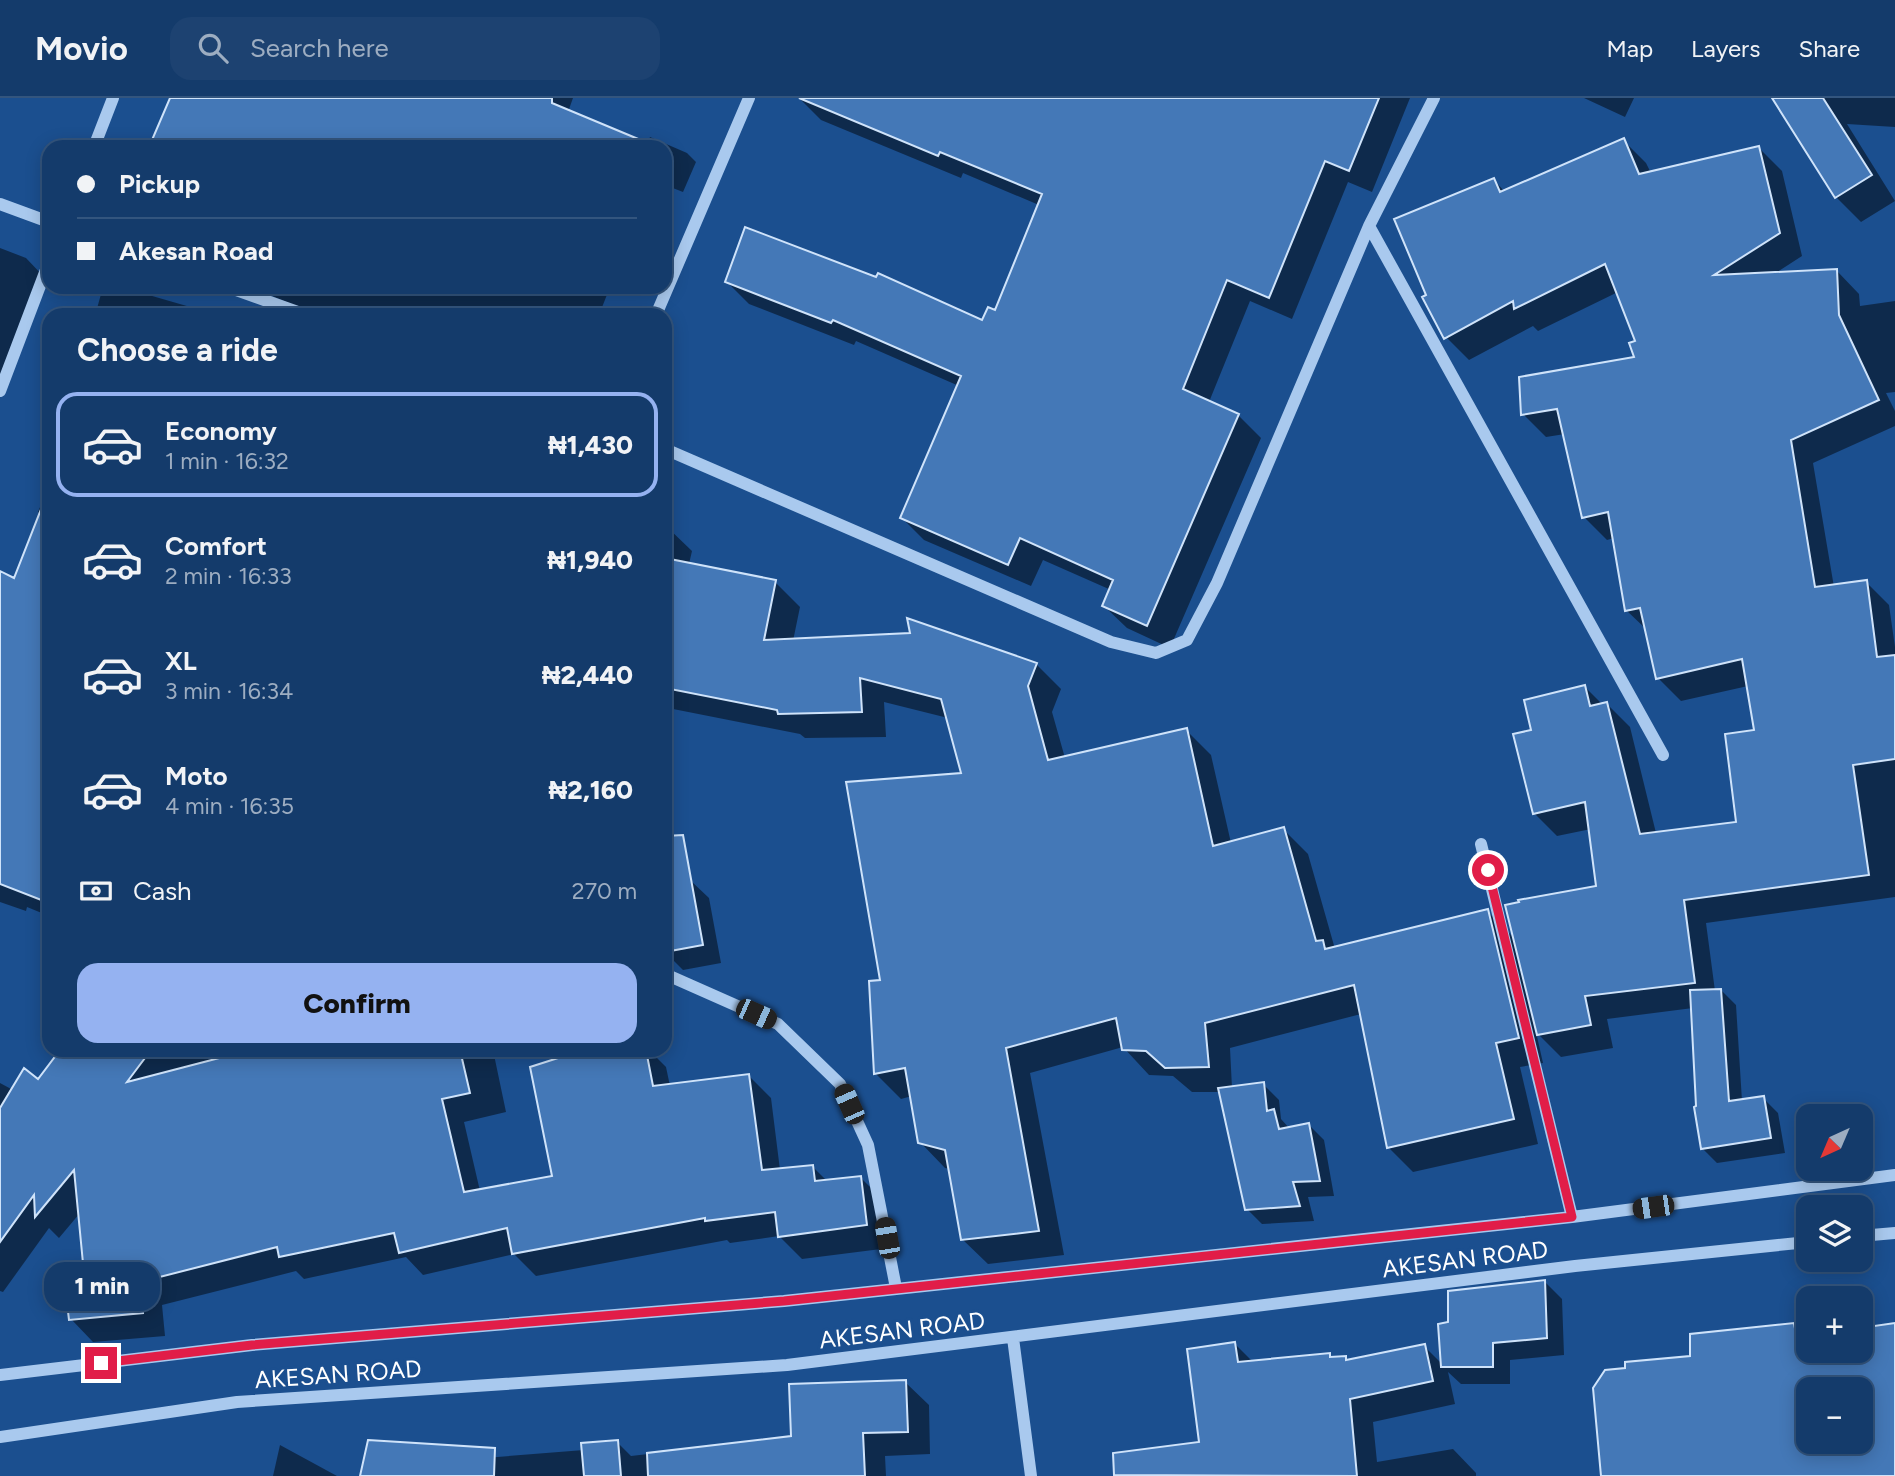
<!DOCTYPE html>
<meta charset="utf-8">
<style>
:root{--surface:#143b6b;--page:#1d4271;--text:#f1f3f6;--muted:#9dadc1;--line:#33557e;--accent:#95b2f1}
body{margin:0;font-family:Figtree,sans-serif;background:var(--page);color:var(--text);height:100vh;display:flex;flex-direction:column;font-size:26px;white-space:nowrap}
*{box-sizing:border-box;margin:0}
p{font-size:23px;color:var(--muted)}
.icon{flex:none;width:38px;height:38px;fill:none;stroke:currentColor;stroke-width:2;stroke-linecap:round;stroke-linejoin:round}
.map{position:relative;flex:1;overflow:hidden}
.details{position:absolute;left:42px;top:210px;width:630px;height:749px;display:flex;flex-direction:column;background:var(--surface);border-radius:21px;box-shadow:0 4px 18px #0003,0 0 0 2px var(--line)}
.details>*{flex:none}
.banner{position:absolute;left:42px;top:42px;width:630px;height:154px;border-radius:21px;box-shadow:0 4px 18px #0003,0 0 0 2px var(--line);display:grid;align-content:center;height:154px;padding:0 35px;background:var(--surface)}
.needle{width:46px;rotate:224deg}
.buttons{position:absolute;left:1796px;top:1006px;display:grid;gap:14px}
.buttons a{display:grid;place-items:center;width:77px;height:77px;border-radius:14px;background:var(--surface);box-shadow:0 4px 18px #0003,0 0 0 2px var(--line);font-size:35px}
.end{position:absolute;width:32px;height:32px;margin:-16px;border:9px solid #e11d48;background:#fff;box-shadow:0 0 0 4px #fff}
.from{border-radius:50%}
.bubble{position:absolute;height:49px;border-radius:21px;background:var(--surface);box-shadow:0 4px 18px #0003,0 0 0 2px var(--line);font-size:23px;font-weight:800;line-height:49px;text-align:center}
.car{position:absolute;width:21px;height:42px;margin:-21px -10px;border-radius:9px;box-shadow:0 0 5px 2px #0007;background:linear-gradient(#222 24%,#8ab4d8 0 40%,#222 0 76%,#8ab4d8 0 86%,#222 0)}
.banner b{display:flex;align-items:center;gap:24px;height:66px;font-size:26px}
.banner b+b{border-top:2px solid var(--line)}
.banner i{width:18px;height:18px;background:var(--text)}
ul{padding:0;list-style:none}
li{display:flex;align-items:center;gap:21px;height:105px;margin:0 14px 10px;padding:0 21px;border:4px solid transparent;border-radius:21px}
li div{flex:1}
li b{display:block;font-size:26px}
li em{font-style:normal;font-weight:800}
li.active{border-color:var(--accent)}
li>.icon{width:63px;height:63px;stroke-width:1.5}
h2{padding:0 35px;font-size:32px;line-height:84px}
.pay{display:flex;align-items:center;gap:18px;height:77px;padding:0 35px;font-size:26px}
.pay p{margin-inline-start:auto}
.cta{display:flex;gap:14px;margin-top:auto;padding:14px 35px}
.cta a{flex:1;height:80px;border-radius:21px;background:var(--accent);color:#111;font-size:28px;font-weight:800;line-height:80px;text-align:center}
header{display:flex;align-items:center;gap:42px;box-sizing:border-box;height:98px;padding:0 35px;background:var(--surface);border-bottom:2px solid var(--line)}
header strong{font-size:33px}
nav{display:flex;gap:38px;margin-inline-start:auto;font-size:24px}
.search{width:490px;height:63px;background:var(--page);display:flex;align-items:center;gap:18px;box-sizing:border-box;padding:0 24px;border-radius:21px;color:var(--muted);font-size:26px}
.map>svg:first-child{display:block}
.shadow{fill:#0007;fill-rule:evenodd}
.building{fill:#4478b7;stroke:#cfe3fa;stroke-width:2;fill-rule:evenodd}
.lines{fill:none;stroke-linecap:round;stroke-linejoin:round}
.minor{stroke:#a9c9ee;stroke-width:12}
.route{stroke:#e11d48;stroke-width:9}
.labels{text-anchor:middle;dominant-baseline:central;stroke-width:6;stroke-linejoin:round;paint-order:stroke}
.street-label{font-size:24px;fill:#fff;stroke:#1b4f8f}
</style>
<header>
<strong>Movio</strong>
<div class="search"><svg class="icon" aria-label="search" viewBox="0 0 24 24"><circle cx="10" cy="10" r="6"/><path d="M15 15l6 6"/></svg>Search here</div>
<nav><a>Map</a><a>Layers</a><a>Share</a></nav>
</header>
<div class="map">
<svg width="1895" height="1378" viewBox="0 0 1895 1378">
<rect width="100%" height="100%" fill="#1b4f8f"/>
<path class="shadow" d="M172 0H573L568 14 633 41 641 49H151Z
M799 0H1410L1372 94 1348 84 1292 221 1250 203 1209 304 1238 317 1261 340 1170 550 1127 530 1104 508 1111 492 1043 462 1031 488 924 442 902 420 959 288 856 243 854 247 749 206 727 184 983 224 996 214 1039 107 963 75 961 80 821 22Z
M1584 0H1634L1625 19Z
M1774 0H1895V29L1847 26 1895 103 1861 124 1836 99Z
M650 39 687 55 696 64 683 94 665 87V49H646Z
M1623 42 1646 65 1651 75 1759 50 1782 73 1802 158 1774 176 1837 173 1859 196 1860 208 1895 203V294L1886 295 1895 313V328L1813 365 1834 489 1866 484 1889 507 1895 549V799L1706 825 1715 893 1721 892 1736 907 1742 1003 1763 1000 1778 1015 1785 1055 1717 1065 1702 1050 1698 1010 1693 910 1607 921 1613 950 1561 959 1536 934 1543 965 1520 969 1538 1046 1413 1074 1388 1049 1361 916 1230 950 1232 990 1263 986 1279 1002 1281 1021 1290 1031 1308 1026 1324 1042 1334 1098 1308 1099 1314 1123 1262 1126 1247 1111 1220 994H1192L1173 978 1149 977 1123 949 1030 975 1064 1157 988 1166 962 1141 950 1071 945 1070 920 1044 912 998 901 1001 876 976 871 885 882 883 963 677 948 620 884 604 886 639 805 640 800 636 668 610 669 638H665V427L692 453 689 466 775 484 800 509 793 543 1036 566 1061 591 1052 614 1065 660 1186 632 1211 657 1231 745 1283 731 1308 756 1335 851 1487 813 1515 841 1598 789 1591 731 1557 738 1534 715 1533 633 1585 589 1603 607 1607 606 1630 629 1656 735 1738 726 1756 633 1748 588 1681 603 1658 580 1647 532 1626 512 1614 440 1607 442 1584 419 1565 336 1546 339 1523 316 1636 260 1637 244 1618 194 1538 233 1533 228 1469 262 1446 239 1428 198 1494 82 1505 94Z
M0 150 26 160 46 181 0 299Z
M103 189H121L218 217H99L96 214Z
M251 189H610L599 217H448L435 211 432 217H356L350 214 349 217H317Z
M49 356V377L44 372Z
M49 387V818L27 809 26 813 0 804V475L15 482 41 417 38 414Z
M690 782 709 800 721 865 683 872 665 854V786Z
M62 952H493L506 1014 464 1024 480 1093 554 1079 614 952H649L666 969 670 988 748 977 771 1000 780 1072 812 1068 827 1083 860 1079 883 1102 889 1150 802 1161 779 1138 730 1145 727 1142 536 1178 514 1156 423 1177 406 1159 304 1181 296 1173 162 1207 165 1238 93 1244 71 1221 87 1188 80 1115 59 1140 49 1130 3 1194 0 1193V985L13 992 38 983Z
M1544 1183 1562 1201 1564 1257 1510 1262V1286H1461L1448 1274 1455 1306 1373 1324 1377 1364 1453 1351 1476 1375V1378H1205L1189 1252 1235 1246 1253 1264 1329 1257 1333 1261 1345 1259 1349 1263 1424 1248 1443 1267 1450 1225Z
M1794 1227 1805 1238H1808V1253H1860L1895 1227V1378H1602L1692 1260ZM1808 1292H1860V1344H1808Z
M905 1284 929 1307 930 1356 885 1358 886 1378H361L472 1361 584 1352 617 1344 631 1358 793 1339Z
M280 1347 337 1378H273Z"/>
<path class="building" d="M170 0H552V5L655 48 149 49Z
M799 0H1379L1349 73 1325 63 1269 200 1227 182 1183 291 1239 316 1147 528 1102 508 1113 482 1020 440 1008 467 900 420 961 278 833 222 831 225 725 184 745 129 876 179 878 175 982 222 988 209 995 212 1042 96 940 54 938 58Z
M1772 0H1823L1872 77 1835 100Z
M1624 40 1639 76 1759 48 1780 135 1714 177 1837 171 1839 217 1879 302 1791 342 1815 489 1867 482 1877 559 1895 557V661L1853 667 1869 777 1684 802 1695 885 1585 898 1591 927 1537 937 1505 807 1519 804 1518 802 1596 788 1585 704 1533 716 1513 636 1531 632 1524 602 1585 587 1590 608 1607 604 1640 736 1736 724 1725 636 1754 632 1742 561 1656 581 1640 510 1625 513 1608 414 1582 420 1557 311 1521 317 1519 279 1634 259 1629 245 1635 243 1605 166 1514 211 1513 203 1444 241 1422 199 1426 197 1394 121 1494 80 1500 94Z
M47 396H49V805L0 786V473L14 480Z
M665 460 776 482 764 542 910 535 907 520 1037 565 1028 588 1048 662 1187 630 1213 748 1284 729 1316 843 1323 842 1325 851 1488 811 1519 940 1496 945 1514 1021 1387 1050 1354 887 1205 925 1209 969 1165 970 1146 953 1122 952 1116 920 1006 950 1039 1133 961 1142 945 1052 918 1045 905 970 874 976 869 883 880 882 846 684 961 675 941 601 860 580 862 614 778 616 777 612 665 590Z
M683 737 703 847 665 854V738Z
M1721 891 1729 1003 1764 998 1771 1040 1701 1051 1694 1009 1696 1008 1690 892Z
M60 952H151L127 984 250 952H460L470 995 442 1001 464 1094 552 1078 530 969 583 952H646L653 988 749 976 762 1072 813 1067 815 1083 861 1078 867 1127 778 1139 775 1114 705 1123V1120L512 1156 507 1130 399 1155 394 1135 279 1159 277 1149 140 1184 143 1215 69 1222 65 1188 85 1186 74 1072 35 1119 34 1097 0 1144V1010L24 970 38 981Z
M1264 984 1267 1013 1274 1011 1279 1031 1309 1025 1320 1083 1293 1084 1300 1108 1245 1112 1218 990Z
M1545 1182 1547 1240 1493 1245V1269H1441L1438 1226 1448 1224V1193Z
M1794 1225 1799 1253H1860V1230L1895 1225V1378H1601L1593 1290 1605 1272 1625 1270V1264L1690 1258V1236ZM1808 1292H1860V1344H1808Z
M1235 1244 1238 1264 1330 1255V1259L1346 1258V1262L1425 1246 1433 1283 1350 1301 1357 1378 1114 1377 1113 1355 1199 1344 1187 1251Z
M906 1282 908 1334 863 1335 865 1378H648L647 1355 791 1338 789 1286Z
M368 1342 495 1350 494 1378H360Z
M618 1342 621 1378H584L581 1345Z"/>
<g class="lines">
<path class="minor" d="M94 49 113 0
M0 106 49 124
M1369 128 1663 657
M228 189 306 217
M656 217 749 0
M0 293 49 164
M665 351 1111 544 1156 555 1187 542 1217 485 1369 128 1434 0
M1481 746 1572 1119
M665 876 778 926 840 986 868 1047 896 1190
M1860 1138 1895 1135
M1013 1240 1031 1378
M0 1277 252 1247 784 1203 999 1180 1572 1119 1895 1077
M0 1339 237 1304 787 1267 1575 1168 1808 1144"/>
</g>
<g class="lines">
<path class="route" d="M101 1265 252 1247 784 1203 1572 1119 1488 772"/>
</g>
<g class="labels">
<g class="street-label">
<text transform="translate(1465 1161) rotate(-7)">AKESAN ROAD</text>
<text transform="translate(902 1232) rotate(-7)">AKESAN ROAD</text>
<text transform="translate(338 1276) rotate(-4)">AKESAN ROAD</text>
</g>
</g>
</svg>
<div class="buttons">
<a><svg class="needle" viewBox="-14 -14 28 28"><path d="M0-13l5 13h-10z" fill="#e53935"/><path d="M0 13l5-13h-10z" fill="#9dadc1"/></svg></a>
<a><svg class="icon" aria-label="layers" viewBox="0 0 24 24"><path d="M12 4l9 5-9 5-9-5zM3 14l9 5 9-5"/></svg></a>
<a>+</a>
<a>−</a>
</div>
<i class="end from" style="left:1488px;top:772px"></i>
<i class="end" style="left:101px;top:1265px"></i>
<div class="bubble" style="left:44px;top:1164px;width:116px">1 min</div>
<i class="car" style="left:756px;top:916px;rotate:114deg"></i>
<i class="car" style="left:849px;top:1006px;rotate:336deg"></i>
<i class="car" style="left:1653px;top:1109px;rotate:262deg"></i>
<i class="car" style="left:887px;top:1140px;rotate:350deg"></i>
<div class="banner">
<b><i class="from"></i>Pickup</b>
<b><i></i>Akesan Road</b>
</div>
<section class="details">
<h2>Choose a ride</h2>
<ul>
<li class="active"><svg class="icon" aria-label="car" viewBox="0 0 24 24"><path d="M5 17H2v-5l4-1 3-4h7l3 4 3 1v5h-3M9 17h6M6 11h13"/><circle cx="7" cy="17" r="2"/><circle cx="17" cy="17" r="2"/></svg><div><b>Economy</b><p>1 min · 16:32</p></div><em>₦1,430</em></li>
<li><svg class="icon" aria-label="car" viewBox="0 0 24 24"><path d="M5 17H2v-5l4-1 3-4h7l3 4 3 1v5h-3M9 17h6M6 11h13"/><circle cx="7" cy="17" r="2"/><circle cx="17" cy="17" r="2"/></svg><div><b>Comfort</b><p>2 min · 16:33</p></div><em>₦1,940</em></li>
<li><svg class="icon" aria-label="car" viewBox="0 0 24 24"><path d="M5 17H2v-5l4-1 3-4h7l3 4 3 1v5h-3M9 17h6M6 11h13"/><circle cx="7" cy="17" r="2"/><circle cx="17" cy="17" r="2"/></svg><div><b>XL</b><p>3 min · 16:34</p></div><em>₦2,440</em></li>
<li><svg class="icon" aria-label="car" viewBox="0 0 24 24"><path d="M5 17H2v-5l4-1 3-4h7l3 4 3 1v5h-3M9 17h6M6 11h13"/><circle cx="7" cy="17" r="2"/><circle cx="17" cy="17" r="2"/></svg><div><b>Moto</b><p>4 min · 16:35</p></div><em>₦2,160</em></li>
</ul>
<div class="pay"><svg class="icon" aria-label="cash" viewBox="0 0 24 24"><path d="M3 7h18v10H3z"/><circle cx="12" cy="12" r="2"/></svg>Cash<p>270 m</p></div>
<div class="cta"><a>Confirm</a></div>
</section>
</div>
